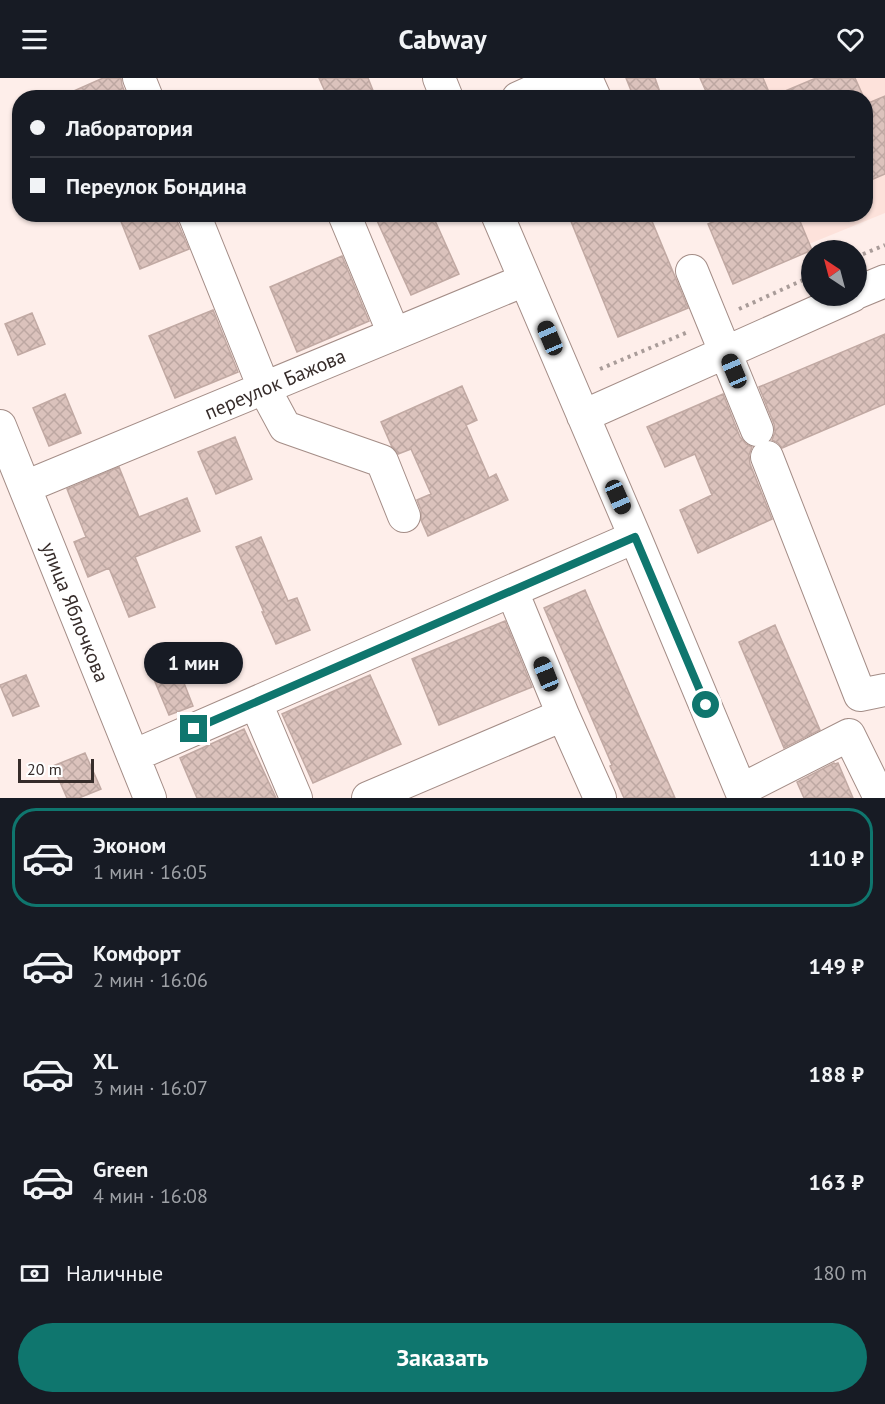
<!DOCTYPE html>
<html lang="ru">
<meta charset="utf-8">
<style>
:root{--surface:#171b24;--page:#20242c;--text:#f1f3f6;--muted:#9ea1a6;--line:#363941;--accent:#0f766e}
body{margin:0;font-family:"PT Sans",sans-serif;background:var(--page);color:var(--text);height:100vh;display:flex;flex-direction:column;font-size:22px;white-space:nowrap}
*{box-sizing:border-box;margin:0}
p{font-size:20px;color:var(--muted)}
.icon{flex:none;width:33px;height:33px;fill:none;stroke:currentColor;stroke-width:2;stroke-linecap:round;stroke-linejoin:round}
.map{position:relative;height:720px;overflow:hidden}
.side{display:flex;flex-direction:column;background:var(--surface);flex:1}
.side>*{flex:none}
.top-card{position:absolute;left:12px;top:12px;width:861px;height:132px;border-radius:24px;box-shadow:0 2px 4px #0004;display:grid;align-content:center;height:132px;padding:0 18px;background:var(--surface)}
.needle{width:39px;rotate:324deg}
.controls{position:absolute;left:801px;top:162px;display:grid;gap:12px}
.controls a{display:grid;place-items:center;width:66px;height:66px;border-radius:50%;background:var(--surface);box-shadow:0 2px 4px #0004;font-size:30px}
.scale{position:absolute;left:18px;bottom:15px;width:76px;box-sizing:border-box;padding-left:6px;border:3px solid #362c2a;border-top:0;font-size:16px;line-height:21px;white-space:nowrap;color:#362c2a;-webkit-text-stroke:4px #fff;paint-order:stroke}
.end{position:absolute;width:27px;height:27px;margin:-14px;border:8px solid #0f766e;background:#fff;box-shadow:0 0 0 3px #fff}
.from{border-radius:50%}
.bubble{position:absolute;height:42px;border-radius:21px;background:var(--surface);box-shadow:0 2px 4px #0004;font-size:20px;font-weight:800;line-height:42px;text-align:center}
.car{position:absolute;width:18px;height:36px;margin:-18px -9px;border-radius:8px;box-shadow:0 0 4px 2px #0007;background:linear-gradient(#222 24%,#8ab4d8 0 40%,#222 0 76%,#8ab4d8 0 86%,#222 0)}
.top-card b{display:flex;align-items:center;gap:21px;height:57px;font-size:22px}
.top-card b+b{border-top:2px solid var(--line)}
.top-card i{width:15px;height:15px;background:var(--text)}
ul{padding:10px 0 0;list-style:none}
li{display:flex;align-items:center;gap:18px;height:99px;margin:0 12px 9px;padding:0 6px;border:3px solid transparent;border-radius:24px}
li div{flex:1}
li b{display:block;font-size:22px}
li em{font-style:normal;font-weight:800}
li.on{border-color:var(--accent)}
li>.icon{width:54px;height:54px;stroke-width:1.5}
.pay{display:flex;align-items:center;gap:15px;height:66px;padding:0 18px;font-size:22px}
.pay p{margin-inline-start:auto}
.button{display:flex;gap:12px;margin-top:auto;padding:12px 18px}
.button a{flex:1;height:69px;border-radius:36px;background:var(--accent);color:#fff;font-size:24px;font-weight:800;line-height:69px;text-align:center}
header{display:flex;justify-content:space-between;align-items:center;height:78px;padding:0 18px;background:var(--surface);font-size:27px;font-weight:800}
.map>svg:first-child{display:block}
.built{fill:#fde2db}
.building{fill:url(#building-cross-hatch);stroke:#c1a9a3;stroke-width:1.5}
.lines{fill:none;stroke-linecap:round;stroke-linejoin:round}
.minor-casing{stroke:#a48d87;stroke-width:34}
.path{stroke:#a99c99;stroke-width:4;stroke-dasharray:3 4.5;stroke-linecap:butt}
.minor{stroke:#fff;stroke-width:32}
.route{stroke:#0f766e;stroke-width:8}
.labels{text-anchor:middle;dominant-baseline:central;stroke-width:4.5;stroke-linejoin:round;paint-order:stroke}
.street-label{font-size:20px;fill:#362c2a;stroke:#fff}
</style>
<header><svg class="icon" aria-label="menu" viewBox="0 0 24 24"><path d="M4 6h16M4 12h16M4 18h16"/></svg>Cabway<svg class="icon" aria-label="heart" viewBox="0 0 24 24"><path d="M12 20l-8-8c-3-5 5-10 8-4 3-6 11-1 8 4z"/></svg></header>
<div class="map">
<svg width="885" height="720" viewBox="0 0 885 720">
<defs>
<pattern id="building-cross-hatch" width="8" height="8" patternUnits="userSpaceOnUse" patternTransform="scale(1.5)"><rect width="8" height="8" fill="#dbc2bc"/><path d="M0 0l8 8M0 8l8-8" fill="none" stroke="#bda7a2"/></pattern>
</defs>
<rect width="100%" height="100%" fill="#feeeea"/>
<path class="built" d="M700 0H885V135L809 166 797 137 866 136V20L709 19Z"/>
<path class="building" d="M103 0H121L122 7 127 20H58Z
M319 0H368L376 20H328Z
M626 0H655L662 20H634Z
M700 0H763L771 19 816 0H855L864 20H709Z
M885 18V96L866 104V26Z
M118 136H176L177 143 189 171 140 191Z
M374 136H432L459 196 411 217Z
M568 136H649L688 230 618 259Z
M732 136H797L812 172 733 206 708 146Z
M342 178 369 243 297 274 270 209Z
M213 232 238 294 175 320 149 258Z
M32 235 45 266 18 277 5 246Z
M885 256V326L782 370 778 365 772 362 775 354 774 346 759 309Z
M462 308 477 342 466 347 489 400 496 396 508 422 428 458 421 442V432L417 422 431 416 411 371 398 376 392 369 381 344Z
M65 316 81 355 49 368 33 330Z
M723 316 740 359 746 366 752 369 749 377 750 386 772 441 698 475 680 432 712 417 695 376 665 389 647 349Z
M235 359 252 401 216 416 198 374Z
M119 389 139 439 187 420 200 453 135 479 155 529 129 539 109 490 88 499 74 464 86 459 67 411Z
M261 459 288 523 297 520 310 552 276 566 262 534H264L236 469Z
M585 512 639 638 675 720H624L610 688 612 687 544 530Z
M505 543 532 609 439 647 412 581Z
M775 547 820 652 784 670 739 564Z
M175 582 193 628 169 637 150 592Z
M26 597 39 628 13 638 0 607Z
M370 597 401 666 313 705 282 636Z
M244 651 276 720H197L180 680Z
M85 675 101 711 79 720H67L53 688Z
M834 685 835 686 838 685 853 720H804L797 704Z"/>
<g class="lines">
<g class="minor-casing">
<path id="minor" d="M139 0 147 20
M439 0 447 20
M586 0 595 20
M518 20 563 0
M194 136 264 310 285 349 382 383 404 438
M344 136 394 256
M497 136 635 459 744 720
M692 193 757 352
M856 215 885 203
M583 338 852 218
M0 348 150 720
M767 379 860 617 885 612
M25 409 525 202
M256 625 296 720
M563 637 600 720
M133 678 635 459
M741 712 849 657 880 720
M368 720 563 637 512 513"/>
</g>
<path class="path" d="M856 179 885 167
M739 231 812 198
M600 291 688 254"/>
<use href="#minor" class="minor"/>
</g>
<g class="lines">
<path class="route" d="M194 651 635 459 706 627"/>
</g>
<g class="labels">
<g class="street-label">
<text transform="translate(275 306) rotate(-23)">переулок Бажова</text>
<text transform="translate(75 534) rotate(68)">улица Яблочкова</text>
</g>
</g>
</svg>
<div class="controls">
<a><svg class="needle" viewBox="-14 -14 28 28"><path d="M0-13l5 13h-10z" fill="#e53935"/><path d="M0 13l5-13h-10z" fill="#9ea1a6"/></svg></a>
</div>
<div class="scale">20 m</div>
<i class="end from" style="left:706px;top:627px"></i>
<i class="end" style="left:194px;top:651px"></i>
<div class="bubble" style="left:144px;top:564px;width:99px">1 мин</div>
<i class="car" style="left:550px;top:260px;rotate:337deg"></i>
<i class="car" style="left:734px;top:293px;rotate:337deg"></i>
<i class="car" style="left:618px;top:419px;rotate:156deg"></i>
<i class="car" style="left:546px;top:596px;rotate:338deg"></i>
<div class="top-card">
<b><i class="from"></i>Лаборатория</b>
<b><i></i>Переулок Бондина</b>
</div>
</div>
<section class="side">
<ul>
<li class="on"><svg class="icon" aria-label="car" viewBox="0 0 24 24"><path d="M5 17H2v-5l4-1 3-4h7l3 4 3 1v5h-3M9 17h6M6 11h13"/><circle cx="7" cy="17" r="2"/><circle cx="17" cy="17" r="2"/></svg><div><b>Эконом</b><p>1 мин · 16:05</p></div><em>110 ₽</em></li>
<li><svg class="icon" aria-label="car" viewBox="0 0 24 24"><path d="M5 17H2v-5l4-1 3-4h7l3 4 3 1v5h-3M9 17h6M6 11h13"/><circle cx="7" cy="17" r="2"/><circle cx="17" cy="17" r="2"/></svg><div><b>Комфорт</b><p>2 мин · 16:06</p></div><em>149 ₽</em></li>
<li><svg class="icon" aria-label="car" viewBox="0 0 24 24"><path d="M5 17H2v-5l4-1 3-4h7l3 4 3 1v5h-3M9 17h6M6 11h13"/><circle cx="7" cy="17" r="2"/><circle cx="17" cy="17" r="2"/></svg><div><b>XL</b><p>3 мин · 16:07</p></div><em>188 ₽</em></li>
<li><svg class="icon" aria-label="car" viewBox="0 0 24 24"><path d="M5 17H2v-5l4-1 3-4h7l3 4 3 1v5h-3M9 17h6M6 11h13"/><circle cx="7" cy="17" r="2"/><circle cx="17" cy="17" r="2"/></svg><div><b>Green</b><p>4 мин · 16:08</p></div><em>163 ₽</em></li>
</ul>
<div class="pay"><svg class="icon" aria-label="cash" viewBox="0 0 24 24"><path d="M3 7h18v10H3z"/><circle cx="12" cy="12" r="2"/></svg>Наличные<p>180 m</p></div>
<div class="button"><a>Заказать</a></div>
</section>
